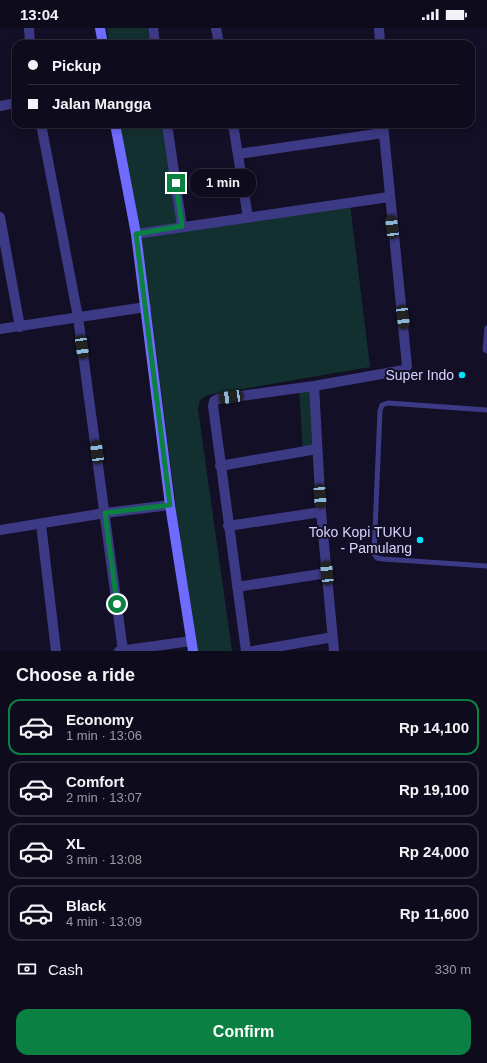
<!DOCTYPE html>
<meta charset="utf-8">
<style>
:root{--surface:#0e0b1c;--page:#171425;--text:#f1f3f6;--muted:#9b9ba3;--line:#2e2b3b;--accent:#0b8043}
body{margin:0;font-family:Helvetica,sans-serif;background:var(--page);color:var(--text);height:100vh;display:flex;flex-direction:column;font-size:15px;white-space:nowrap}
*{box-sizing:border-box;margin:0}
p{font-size:13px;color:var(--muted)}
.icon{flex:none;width:22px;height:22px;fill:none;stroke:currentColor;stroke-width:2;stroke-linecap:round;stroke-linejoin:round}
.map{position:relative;height:623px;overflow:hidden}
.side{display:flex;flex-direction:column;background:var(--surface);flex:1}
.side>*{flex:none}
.hud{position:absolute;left:12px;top:12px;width:463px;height:88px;border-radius:12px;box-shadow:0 2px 10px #0003,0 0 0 1px var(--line);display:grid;align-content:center;height:88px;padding:0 16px;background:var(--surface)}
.end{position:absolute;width:18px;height:18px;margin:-9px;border:5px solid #0b8043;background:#fff;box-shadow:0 0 0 2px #fff}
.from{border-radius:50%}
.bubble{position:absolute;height:28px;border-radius:12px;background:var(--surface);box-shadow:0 2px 10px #0003,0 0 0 1px var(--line);font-size:13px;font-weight:600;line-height:28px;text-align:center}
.car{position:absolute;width:12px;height:24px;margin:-12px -6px;border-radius:5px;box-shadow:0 0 3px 1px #0007;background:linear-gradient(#222 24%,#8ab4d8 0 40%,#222 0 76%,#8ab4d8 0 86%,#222 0)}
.hud b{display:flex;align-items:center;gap:14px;height:38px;font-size:15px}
.hud b+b{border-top:1px solid var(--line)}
.hud i{width:10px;height:10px;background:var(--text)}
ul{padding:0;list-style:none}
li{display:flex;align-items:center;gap:12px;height:56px;margin:0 8px 6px;padding:0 8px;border:2px solid var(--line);border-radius:12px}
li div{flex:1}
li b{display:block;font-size:15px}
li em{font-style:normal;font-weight:600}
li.current{border-color:var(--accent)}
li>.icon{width:36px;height:36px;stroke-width:1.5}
h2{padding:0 16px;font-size:18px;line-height:48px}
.pay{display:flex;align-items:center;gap:10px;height:44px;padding:0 16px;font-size:15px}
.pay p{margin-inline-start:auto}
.button{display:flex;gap:8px;margin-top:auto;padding:8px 16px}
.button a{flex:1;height:46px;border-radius:12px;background:var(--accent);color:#fff;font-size:16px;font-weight:600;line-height:46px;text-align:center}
.status{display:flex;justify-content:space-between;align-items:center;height:28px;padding:0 20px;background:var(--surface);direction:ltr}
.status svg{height:11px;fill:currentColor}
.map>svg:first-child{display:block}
.green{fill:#12302f}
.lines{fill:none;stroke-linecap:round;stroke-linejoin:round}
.lane{stroke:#3d3a85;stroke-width:5}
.street{stroke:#3d3a85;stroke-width:10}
.secondary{stroke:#6f6bff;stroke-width:10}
.route{stroke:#0b8043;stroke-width:5}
.poi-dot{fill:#00e5ff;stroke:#130f26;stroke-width:1.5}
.labels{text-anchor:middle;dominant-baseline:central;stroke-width:4;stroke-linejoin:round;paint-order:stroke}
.poi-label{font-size:14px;fill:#d9d4ff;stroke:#130f26;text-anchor:end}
</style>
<div class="status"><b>13:04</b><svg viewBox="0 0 49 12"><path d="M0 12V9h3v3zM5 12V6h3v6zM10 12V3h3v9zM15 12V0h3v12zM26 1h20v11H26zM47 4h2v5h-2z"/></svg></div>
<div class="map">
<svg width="487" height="623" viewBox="0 0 487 623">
<rect width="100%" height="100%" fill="#130f26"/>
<path class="green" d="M107 0H147L150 16H109Z
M120 96H165L185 200 350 176 370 339 208 367 200 372 198 381 232 623H197L177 488 151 284Z
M314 358 317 421 303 423 299 360Z"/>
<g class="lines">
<path class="lane" d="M487 300 485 322 487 323
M487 382 388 375 382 377 380 383 374 526 377 530 383 531 487 538"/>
<path class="street" d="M29 0 30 16
M153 0 155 16
M216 0 219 16
M379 0 380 16
M0 78 16 75
M41 96 78 289 123 623
M167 96 182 199
M233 96 248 190
M238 126 383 105
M0 189 20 299
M136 206 389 169
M0 301 146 279
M314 358 321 484 334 623
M220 438 317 421
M41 496 56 623
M228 498 321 484
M0 502 105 485 170 477
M237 559 327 545
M119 623 191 613
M246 623 213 378 214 373 218 371 314 358 404 342 407 338 383 96
M253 623 333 609"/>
<path class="secondary" d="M100 0 103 16
M115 96 136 206 170 477 193 623"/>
</g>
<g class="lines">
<path class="route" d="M117 576 105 485 170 477 136 206 182 198 176 155"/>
</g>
<g class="poi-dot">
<circle cx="462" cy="347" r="4"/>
<circle cx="420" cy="512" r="4"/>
</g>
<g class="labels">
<g class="poi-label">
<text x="454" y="347">Super Indo</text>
<text x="412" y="504">Toko Kopi TUKU<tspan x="412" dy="16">- Pamulang</tspan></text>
</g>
</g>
</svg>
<i class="end from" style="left:117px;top:576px"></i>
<i class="end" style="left:176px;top:155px"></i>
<div class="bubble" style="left:190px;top:141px;width:66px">1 min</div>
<i class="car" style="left:392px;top:199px;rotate:353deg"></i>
<i class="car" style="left:403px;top:289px;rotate:173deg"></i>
<i class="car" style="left:82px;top:319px;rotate:172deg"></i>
<i class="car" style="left:231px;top:369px;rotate:262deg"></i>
<i class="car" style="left:97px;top:424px;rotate:352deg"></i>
<i class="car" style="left:320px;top:468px;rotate:176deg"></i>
<i class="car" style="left:327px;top:545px;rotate:354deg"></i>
<div class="hud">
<b><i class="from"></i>Pickup</b>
<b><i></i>Jalan Mangga</b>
</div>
</div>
<section class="side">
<h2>Choose a ride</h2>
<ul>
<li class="current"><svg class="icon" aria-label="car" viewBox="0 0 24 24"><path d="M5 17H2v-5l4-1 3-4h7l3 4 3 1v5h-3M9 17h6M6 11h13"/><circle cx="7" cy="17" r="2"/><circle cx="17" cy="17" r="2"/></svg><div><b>Economy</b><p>1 min · 13:06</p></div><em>Rp 14,100</em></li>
<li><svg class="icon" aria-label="car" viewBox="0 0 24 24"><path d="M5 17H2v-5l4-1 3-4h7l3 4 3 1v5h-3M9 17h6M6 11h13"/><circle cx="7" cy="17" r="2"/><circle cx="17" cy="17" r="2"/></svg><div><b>Comfort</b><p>2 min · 13:07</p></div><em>Rp 19,100</em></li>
<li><svg class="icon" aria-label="car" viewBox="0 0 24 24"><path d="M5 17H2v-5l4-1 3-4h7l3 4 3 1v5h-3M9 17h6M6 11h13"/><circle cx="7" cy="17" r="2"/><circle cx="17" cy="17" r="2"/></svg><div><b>XL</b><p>3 min · 13:08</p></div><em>Rp 24,000</em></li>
<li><svg class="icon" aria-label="car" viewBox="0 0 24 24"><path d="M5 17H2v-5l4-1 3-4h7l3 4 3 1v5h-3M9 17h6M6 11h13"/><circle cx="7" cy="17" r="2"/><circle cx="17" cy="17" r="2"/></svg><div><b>Black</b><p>4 min · 13:09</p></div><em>Rp 11,600</em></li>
</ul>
<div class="pay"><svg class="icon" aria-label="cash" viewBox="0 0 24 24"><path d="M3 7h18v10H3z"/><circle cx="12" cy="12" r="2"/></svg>Cash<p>330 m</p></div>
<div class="button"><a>Confirm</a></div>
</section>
